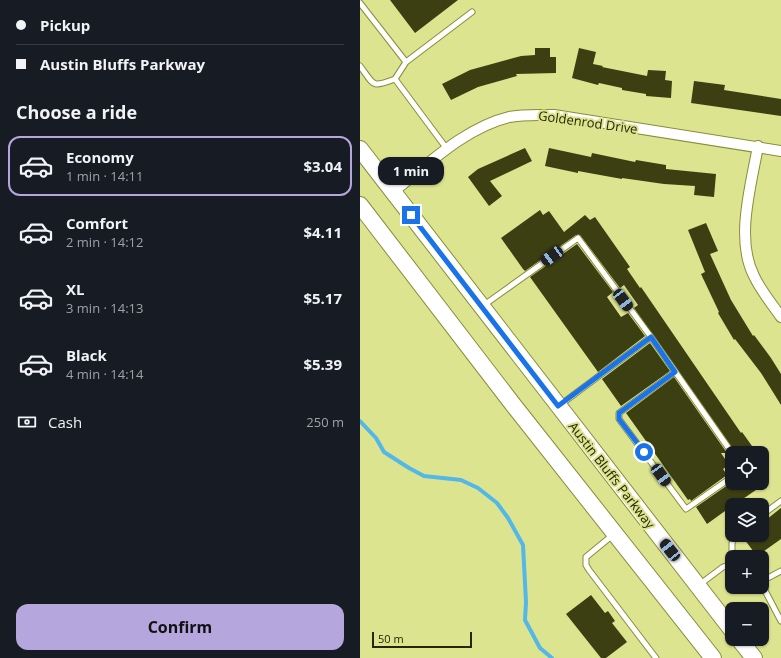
<!DOCTYPE html>
<meta charset="utf-8">
<style>
:root{--surface:#171b24;--page:#242831;--text:#f1f3f6;--muted:#9ea1a6;--line:#363941;--accent:#b5a6de}
body{margin:0;font-family:"Open Sans",sans-serif;background:var(--page);color:var(--text);height:100vh;display:flex;flex-direction:column;font-size:15px;white-space:nowrap}
*{box-sizing:border-box;margin:0}
p{font-size:13px;color:var(--muted)}
.icon{flex:none;width:22px;height:22px;fill:none;stroke:currentColor;stroke-width:2;stroke-linecap:round;stroke-linejoin:round}
.map{position:relative;flex:1;overflow:hidden}
.drawer{display:flex;flex-direction:column;background:var(--surface);width:360px}
.drawer>*{flex:none}
.hud{display:grid;align-content:center;height:88px;padding:0 16px;background:var(--surface)}
.controls{position:absolute;left:365px;top:446px;display:grid;gap:8px}
.controls a{display:grid;place-items:center;width:44px;height:44px;border-radius:8px;background:var(--surface);box-shadow:0 1px 3px #0004;font-size:20px}
.scale{position:absolute;left:12px;bottom:10px;width:100px;box-sizing:border-box;padding-left:4px;border:2px solid #252703;border-top:0;font-size:11px;line-height:14px;white-space:nowrap;color:#252703;-webkit-text-stroke:3px #dde490;paint-order:stroke}
.end{position:absolute;width:18px;height:18px;margin:-9px;border:5px solid #1a73e8;background:#fff;box-shadow:0 0 0 2px #fff}
.from{border-radius:50%}
.bubble{position:absolute;height:28px;border-radius:12px;background:var(--surface);box-shadow:0 1px 3px #0004;font-size:13px;font-weight:700;line-height:28px;text-align:center}
.car{position:absolute;width:12px;height:24px;margin:-12px -6px;border-radius:5px;box-shadow:0 0 3px 1px #0007;background:linear-gradient(#222 24%,#8ab4d8 0 40%,#222 0 76%,#8ab4d8 0 86%,#222 0)}
.hud b{display:flex;align-items:center;gap:14px;height:38px;font-size:15px}
.hud b+b{border-top:1px solid var(--line)}
.hud i{width:10px;height:10px;background:var(--text)}
ul{padding:0;list-style:none}
li{display:flex;align-items:center;gap:12px;height:60px;margin:0 8px 6px;padding:0 8px;border:2px solid transparent;border-radius:12px}
li div{flex:1}
li b{display:block;font-size:15px}
li em{font-style:normal;font-weight:700}
li.current{border-color:var(--accent)}
li>.icon{width:36px;height:36px;stroke-width:1.5}
h2{padding:0 16px;font-size:18px;line-height:48px}
.pay{display:flex;align-items:center;gap:10px;height:44px;padding:0 16px;font-size:15px}
.pay p{margin-inline-start:auto}
.button{display:flex;gap:8px;margin-top:auto;padding:8px 16px}
.button a{flex:1;height:46px;border-radius:12px;background:var(--accent);color:#111;font-size:16px;font-weight:700;line-height:46px;text-align:center}
main{display:flex;flex:1;min-height:0}
.map>svg:first-child{display:block}
.lines{fill:none;stroke-linecap:round;stroke-linejoin:round}
.stream{stroke:#53b7e8;stroke-width:4}
.building{fill:#3c3f12}
.lane-casing{stroke:#888d3a;stroke-width:7}
.street-casing{stroke:#888d3a;stroke-width:12}
.primary-casing{stroke:#888d3a;stroke-width:18}
.lane{stroke:#fff;stroke-width:5}
.street{stroke:#fff;stroke-width:10}
.primary{stroke:#fff;stroke-width:16}
.route{stroke:#1a73e8;stroke-width:5}
.labels{text-anchor:middle;dominant-baseline:central;stroke-width:4;stroke-linejoin:round;paint-order:stroke}
.street-label{font-size:13px;fill:#252703;stroke:#dde490}
</style>
<main>
<section class="drawer">
<div class="hud">
<b><i class="from"></i>Pickup</b>
<b><i></i>Austin Bluffs Parkway</b>
</div>
<h2>Choose a ride</h2>
<ul>
<li class="current"><svg class="icon" aria-label="car" viewBox="0 0 24 24"><path d="M5 17H2v-5l4-1 3-4h7l3 4 3 1v5h-3M9 17h6M6 11h13"/><circle cx="7" cy="17" r="2"/><circle cx="17" cy="17" r="2"/></svg><div><b>Economy</b><p>1 min · 14:11</p></div><em>$3.04</em></li>
<li><svg class="icon" aria-label="car" viewBox="0 0 24 24"><path d="M5 17H2v-5l4-1 3-4h7l3 4 3 1v5h-3M9 17h6M6 11h13"/><circle cx="7" cy="17" r="2"/><circle cx="17" cy="17" r="2"/></svg><div><b>Comfort</b><p>2 min · 14:12</p></div><em>$4.11</em></li>
<li><svg class="icon" aria-label="car" viewBox="0 0 24 24"><path d="M5 17H2v-5l4-1 3-4h7l3 4 3 1v5h-3M9 17h6M6 11h13"/><circle cx="7" cy="17" r="2"/><circle cx="17" cy="17" r="2"/></svg><div><b>XL</b><p>3 min · 14:13</p></div><em>$5.17</em></li>
<li><svg class="icon" aria-label="car" viewBox="0 0 24 24"><path d="M5 17H2v-5l4-1 3-4h7l3 4 3 1v5h-3M9 17h6M6 11h13"/><circle cx="7" cy="17" r="2"/><circle cx="17" cy="17" r="2"/></svg><div><b>Black</b><p>4 min · 14:14</p></div><em>$5.39</em></li>
</ul>
<div class="pay"><svg class="icon" aria-label="cash" viewBox="0 0 24 24"><path d="M3 7h18v10H3z"/><circle cx="12" cy="12" r="2"/></svg>Cash<p>250 m</p></div>
<div class="button"><a>Confirm</a></div>
</section>
<div class="map">
<svg width="421" height="658" viewBox="0 0 421 658">
<rect width="100%" height="100%" fill="#dde490"/>
<g class="lines">
<path class="stream" d="M0 421 16 438 24 452 49 468 64 476 101 480 118 488 137 503 148 518 163 545 166 602 165 620 180 648 192 658"/>
</g>
<path class="building" d="M30 0H98L55 33Z
M175 48H190V57H196V73L156 74 157 76 118 87 91 100 82 84 110 70 161 56 175 55Z
M219 48 236 52 233 64 243 66 242 67 287 76 288 70 306 71 305 80 312 81 311 98 286 96V94L262 90V88L239 83 238 85 212 78Z
M334 81 365 85 364 90 421 99V116L331 103Z
M165 148 172 161 130 181 142 196 129 206 108 177 118 169Z
M189 148 231 157 232 153 275 162 276 160 306 165V169L356 174 354 197 334 195 335 186 304 184 262 178V179L218 171V173L185 166Z
M180 210 183 215 189 211 204 232 225 215 230 220 235 217 270 267 267 269 280 288 281 287 381 433 382 432 397 453H376L274 308 278 305 264 285 260 288 220 235H216L165 271 163 269 141 238Z
M346 223 358 251 350 254 371 300 393 336 394 335 411 358 421 374V405L401 373 375 339 374 340 358 313 359 312 341 274 345 272 328 230Z
M217 244 253 292 247 297 261 317 268 313 285 336 238 372 170 277Z
M290 343 310 371 261 406 242 379Z
M314 377 367 453H361L369 465 363 469 367 475 331 501 330 499 328 500 266 413Z
M372 482 376 488 384 483H406L374 505H372V506L347 524 336 507Z
M421 508V539L397 556 381 535H402V523Z
M231 595 245 613 248 611 255 621 252 623 267 642 246 658H241L206 614Z"/>
<g class="lines">
<g class="lane-casing">
<path id="lane" d="M0 3 46 62 35 79 87 149
M46 62 112 12
M0 66C15 86 11 88 35 79
M124 305 218 238 291 337 200 405
M291 337 372 453
M315 372 259 413V419L326 509 372 477
M402 515 421 501
M254 534 226 557V565L229 570 296 658
M372 559V543L376 535
M402 581 421 571
M339 585 363 567 372 564
M402 585 421 621"/>
</g>
<g class="street-casing">
<path id="street" d="M398 146C391 186 375 239 394 276 401 291 412 304 421 317
M33 192C67 165 106 127 149 117 164 114 179 115 194 115L421 151"/>
</g>
<g class="primary-casing">
<path id="primary" d="M0 149 372 630
M0 205 151 402 353 658
M379 639 394 658"/>
</g>
<use href="#lane" class="lane"/>
<use href="#street" class="street"/>
<use href="#primary" class="primary"/>
</g>
<g class="lines">
<path class="route" d="M51 215 198 406 291 337 315 372 259 413V419L284 452"/>
</g>
<g class="labels">
<g class="street-label">
<text transform="translate(228 122) rotate(8)">Goldenrod Drive</text>
<text transform="translate(252 475) rotate(52)">Austin Bluffs Parkway</text>
</g>
</g>
</svg>
<div class="controls">
<a><svg class="icon" aria-label="locate" viewBox="0 0 24 24"><circle cx="12" cy="12" r="6"/><path d="M12 2v4M12 18v4M2 12h4M18 12h4"/></svg></a>
<a><svg class="icon" aria-label="layers" viewBox="0 0 24 24"><path d="M12 4l9 5-9 5-9-5zM3 14l9 5 9-5"/></svg></a>
<a>+</a>
<a>−</a>
</div>
<div class="scale">50 m</div>
<i class="end from" style="left:284px;top:452px"></i>
<i class="end" style="left:51px;top:215px"></i>
<div class="bubble" style="left:18px;top:157px;width:66px">1 min</div>
<i class="car" style="left:192px;top:256px;rotate:234deg"></i>
<i class="car" style="left:263px;top:300px;rotate:143deg"></i>
<i class="car" style="left:301px;top:475px;rotate:144deg"></i>
<i class="car" style="left:310px;top:550px;rotate:322deg"></i>
</div>
</main>
